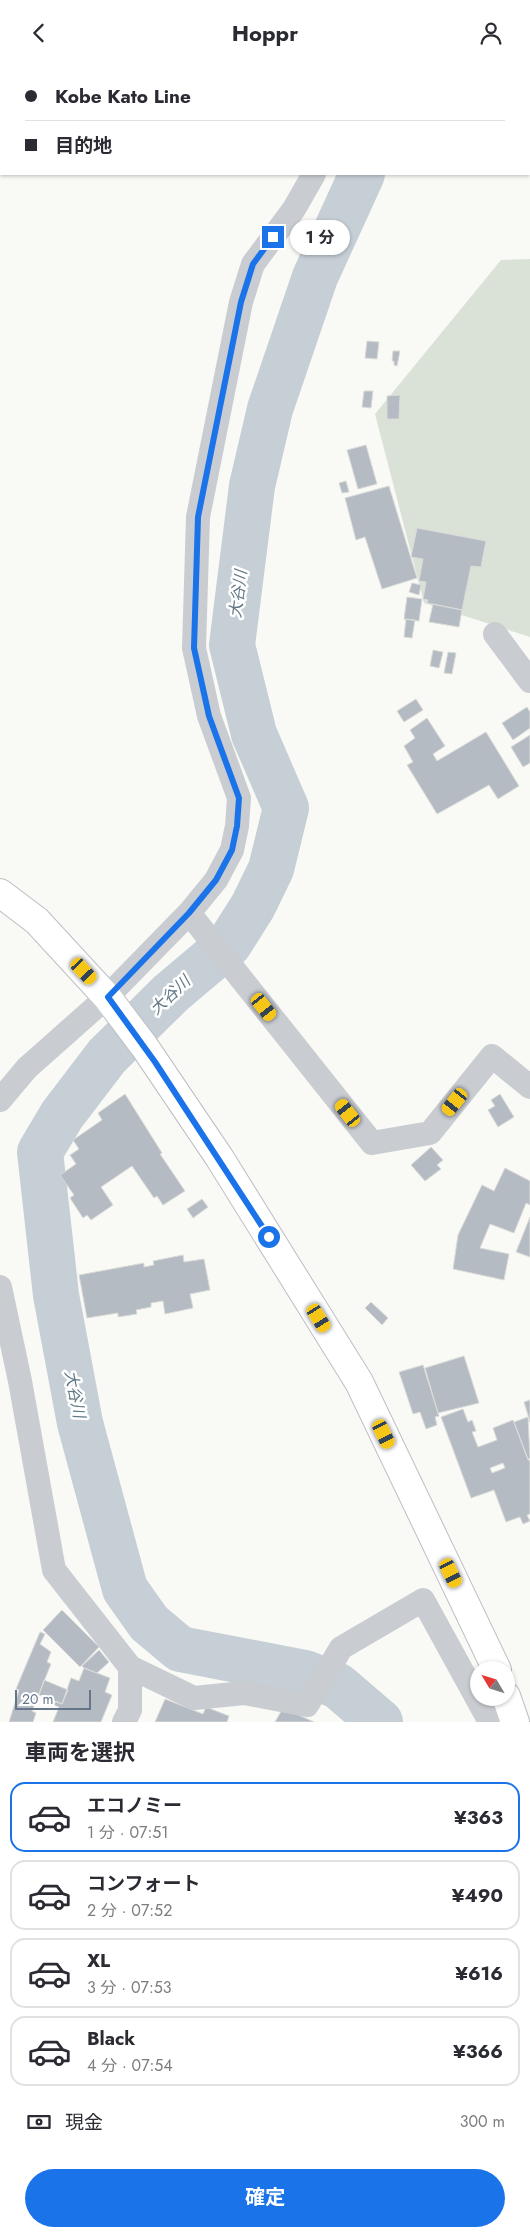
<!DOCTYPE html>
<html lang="ja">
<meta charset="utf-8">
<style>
:root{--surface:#fff;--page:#f2f2f3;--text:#2b2b33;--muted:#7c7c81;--line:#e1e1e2;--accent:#1a73e8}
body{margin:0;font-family:Jost,"Noto Sans JP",sans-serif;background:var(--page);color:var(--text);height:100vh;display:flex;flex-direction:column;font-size:19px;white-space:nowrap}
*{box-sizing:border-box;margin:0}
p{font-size:16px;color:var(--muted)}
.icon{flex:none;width:28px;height:28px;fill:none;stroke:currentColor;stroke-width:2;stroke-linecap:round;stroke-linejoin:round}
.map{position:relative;height:1657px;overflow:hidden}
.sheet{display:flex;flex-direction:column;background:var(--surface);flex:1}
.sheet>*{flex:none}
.guide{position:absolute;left:0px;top:0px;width:530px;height:110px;box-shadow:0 1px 4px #0004;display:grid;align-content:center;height:110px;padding:0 25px;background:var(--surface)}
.needle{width:32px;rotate:308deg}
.fabs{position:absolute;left:470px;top:1596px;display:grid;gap:10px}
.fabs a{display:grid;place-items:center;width:45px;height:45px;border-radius:50%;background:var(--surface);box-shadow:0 1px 4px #0004;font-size:25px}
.scale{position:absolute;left:15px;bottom:12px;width:76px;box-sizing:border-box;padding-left:5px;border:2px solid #65768b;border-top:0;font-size:14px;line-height:18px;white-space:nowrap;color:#65768b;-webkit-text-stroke:4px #fff;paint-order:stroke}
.end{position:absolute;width:22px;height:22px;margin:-11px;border:6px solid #1a73e8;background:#fff;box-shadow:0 0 0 2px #fff}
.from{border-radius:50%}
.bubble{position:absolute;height:35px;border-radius:18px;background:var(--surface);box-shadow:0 1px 4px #0004;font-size:16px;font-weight:700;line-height:35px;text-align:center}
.car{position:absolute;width:15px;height:30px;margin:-15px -8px;border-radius:6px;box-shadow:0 0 4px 1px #0007;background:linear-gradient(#f5c518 24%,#345 0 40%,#f5c518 0 76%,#345 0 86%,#f5c518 0)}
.guide b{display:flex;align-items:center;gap:18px;height:48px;font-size:19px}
.guide b+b{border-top:1px solid var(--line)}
.guide i{width:12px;height:12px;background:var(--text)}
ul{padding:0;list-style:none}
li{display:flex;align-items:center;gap:15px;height:70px;margin:0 10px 8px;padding:0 15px;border:2px solid var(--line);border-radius:15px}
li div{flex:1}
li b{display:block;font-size:19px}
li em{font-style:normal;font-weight:700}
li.current{border-color:var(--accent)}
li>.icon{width:45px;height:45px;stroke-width:1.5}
h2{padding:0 25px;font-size:22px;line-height:60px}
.pay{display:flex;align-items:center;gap:12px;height:55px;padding:0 25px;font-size:19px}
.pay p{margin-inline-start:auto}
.button{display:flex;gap:10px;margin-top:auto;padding:10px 25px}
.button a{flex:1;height:58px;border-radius:30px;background:var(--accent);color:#fff;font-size:20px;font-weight:700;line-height:58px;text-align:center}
header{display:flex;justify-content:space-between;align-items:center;height:65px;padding:0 25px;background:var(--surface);font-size:22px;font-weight:700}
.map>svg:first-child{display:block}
.green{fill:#dae2d7}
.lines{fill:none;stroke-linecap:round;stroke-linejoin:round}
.river{stroke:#c5cfd5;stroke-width:46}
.building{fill:#b4bbc2;stroke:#dbdbd9;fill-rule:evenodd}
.primary-casing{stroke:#bcbfc4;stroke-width:30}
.street{stroke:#c9ccd1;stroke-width:24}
.primary{stroke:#fff;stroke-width:28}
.route{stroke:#1a73e8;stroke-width:6}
.labels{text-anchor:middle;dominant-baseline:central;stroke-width:5;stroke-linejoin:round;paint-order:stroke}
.water-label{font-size:16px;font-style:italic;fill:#617886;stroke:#fff}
</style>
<header><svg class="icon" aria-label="back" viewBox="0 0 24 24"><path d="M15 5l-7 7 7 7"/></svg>Hoppr<svg class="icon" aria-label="person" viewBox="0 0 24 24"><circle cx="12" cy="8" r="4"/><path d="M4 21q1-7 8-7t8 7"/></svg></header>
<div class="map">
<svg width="530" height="1657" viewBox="0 0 530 1657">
<rect width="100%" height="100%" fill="#f9f9f6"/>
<path class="green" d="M530 194V572L424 538 375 349 501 195Z"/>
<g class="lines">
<path class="river" d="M400 1 401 0
M362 109 315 212 270 344 252 421 232 580 254 669 286 743 271 804 253 841 229 879 171 928 107 991 62 1050 40 1087 56 1230 80 1358 125 1524 149 1558 180 1584 305 1608 338 1621 380 1657"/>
</g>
<path class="building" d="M367 276 379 277 377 294 365 293Z
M393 286H400L397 301 394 300V296H392Z
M364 326H373L371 343 362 342Z
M400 330 399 354H387V331Z
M366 380 377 419 358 424 347 385Z
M346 416 349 427 342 428 339 418Z
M389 421 417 513 382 524 365 472 356 475 345 433Z
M417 463 486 476 481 502 471 501 462 545 427 538 428 535 423 534 426 517 419 516 423 494 411 492Z
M412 518 421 520 419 530 409 527Z
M407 532 422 534 419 556 404 554Z
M433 539 462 545 459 562 429 557Z
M406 554 415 555 412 573 404 572Z
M433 585 443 587 439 603 430 601Z
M448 587 456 588 452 609 444 608Z
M416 634 423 645 404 657 397 646Z
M527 642 530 647V663L513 675 502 658Z
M427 653 445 681 433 689 437 696 486 667 519 721 498 734 489 720 437 749 407 700 413 697 404 681 415 673 410 665Z
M530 670V698L523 702 511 682Z
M125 1029 162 1088 160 1089 185 1126 163 1140 157 1131 154 1133 132 1101 101 1122 113 1140 91 1155 87 1150 83 1153 70 1133 74 1130 60 1110 76 1099 70 1090 79 1084 73 1075 102 1055 98 1048Z
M500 1029 514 1052 498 1062 488 1045 495 1041 491 1035Z
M431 1082 443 1095 437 1100 441 1104 425 1116 411 1100Z
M505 1103 530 1116V1140L526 1138 514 1168 490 1159 480 1183 509 1189 504 1215 453 1204 458 1170 482 1120 494 1126Z
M202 1134 208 1142 193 1153 187 1144Z
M530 1152V1192L516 1187Z
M183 1190 184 1197 204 1194 210 1225 190 1229 193 1243 165 1249 163 1236 151 1238V1242L136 1245 137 1249 118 1252V1248L87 1253 79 1210 144 1198V1202L154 1200 153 1196Z
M371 1237 388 1253 382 1260 365 1243Z
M464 1291 479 1338 438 1348 425 1303Z
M423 1300 439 1351 435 1352 437 1360 426 1364 420 1347 413 1349 399 1307Z
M530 1335V1357L524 1337Z
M463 1344 468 1357 472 1355 476 1366 472 1367 478 1382 497 1375 493 1363 513 1355 528 1395H530V1449L527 1450 530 1456 523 1459 520 1452 506 1457 494 1425 471 1433 441 1352ZM503 1398 505 1403 492 1408 490 1403Z
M528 1352 530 1393 528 1394 514 1357Z
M62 1545 99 1582 80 1602 43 1565Z
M40 1567 45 1569 40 1579 51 1587 47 1597 51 1599 32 1646 36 1648 33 1657H9L19 1625 16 1624Z
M99 1585 109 1597 97 1608 84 1603 82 1601Z
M84 1603 110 1613 105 1627 112 1630 101 1657H53L59 1642 54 1640 56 1636 62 1639 71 1613 79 1616Z
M44 1615 68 1625 62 1639 39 1630Z
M165 1634 203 1649 206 1642 229 1651 227 1657H155Z
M283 1643 314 1657H275Z"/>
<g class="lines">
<g class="primary-casing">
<path id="primary" d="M0 828 37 856 107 932 144 981 219 1092 359 1317 497 1605
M506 1631 515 1657"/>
</g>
<path class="street" d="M7 0 11 1
M352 1 353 0
M495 569 530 616
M189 848 372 1078 430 1068 492 991 530 1022
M0 1035 27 1003 107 932 189 848 216 815 232 785 237 761 239 733 209 651 194 583 198 452 241 237 253 199 294 144 314 109
M0 1222 20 1316 54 1505 130 1602V1645L124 1657
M130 1602 194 1633 244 1628 307 1640 341 1583 423 1535 490 1657"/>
<use href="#primary" class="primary"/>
</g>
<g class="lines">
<path class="route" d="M269 1172 155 997 108 932 189 848 216 815 232 785 237 761 239 733 209 651 194 583 198 452 241 237 253 199 273 172"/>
</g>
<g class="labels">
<g class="water-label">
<text transform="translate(238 529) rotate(-83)">大谷川</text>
<text transform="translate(170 930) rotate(-43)">大谷川</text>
<text transform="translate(75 1329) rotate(79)">大谷川</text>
</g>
</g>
</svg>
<div class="fabs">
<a><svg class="needle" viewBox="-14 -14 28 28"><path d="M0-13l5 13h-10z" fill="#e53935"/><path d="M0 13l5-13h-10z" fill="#7c7c81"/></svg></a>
</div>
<div class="scale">20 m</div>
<i class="end from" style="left:269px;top:1172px"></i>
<i class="end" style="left:273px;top:172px"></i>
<div class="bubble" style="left:290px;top:155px;width:60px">1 分</div>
<i class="car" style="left:84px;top:906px;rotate:137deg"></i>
<i class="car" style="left:264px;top:942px;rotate:142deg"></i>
<i class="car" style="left:455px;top:1037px;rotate:219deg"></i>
<i class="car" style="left:348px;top:1048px;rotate:322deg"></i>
<i class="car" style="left:319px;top:1253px;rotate:148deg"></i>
<i class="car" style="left:384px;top:1369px;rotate:154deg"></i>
<i class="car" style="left:451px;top:1508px;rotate:154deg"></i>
<div class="guide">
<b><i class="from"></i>Kobe Kato Line</b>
<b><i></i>目的地</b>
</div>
</div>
<section class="sheet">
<h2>車両を選択</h2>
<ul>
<li class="current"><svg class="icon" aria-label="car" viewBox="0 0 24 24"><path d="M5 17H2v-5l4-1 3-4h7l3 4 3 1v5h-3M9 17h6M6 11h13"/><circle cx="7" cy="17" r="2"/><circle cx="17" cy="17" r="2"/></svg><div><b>エコノミー</b><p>1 分 · 07:51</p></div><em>¥363</em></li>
<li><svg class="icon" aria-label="car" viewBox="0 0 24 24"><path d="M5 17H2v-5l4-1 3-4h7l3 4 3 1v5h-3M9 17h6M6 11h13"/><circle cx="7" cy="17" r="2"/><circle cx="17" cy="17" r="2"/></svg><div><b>コンフォート</b><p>2 分 · 07:52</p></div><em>¥490</em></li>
<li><svg class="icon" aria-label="car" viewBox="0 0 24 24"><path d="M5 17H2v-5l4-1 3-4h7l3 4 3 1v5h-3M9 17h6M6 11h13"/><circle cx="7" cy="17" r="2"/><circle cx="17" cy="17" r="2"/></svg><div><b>XL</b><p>3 分 · 07:53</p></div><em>¥616</em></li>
<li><svg class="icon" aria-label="car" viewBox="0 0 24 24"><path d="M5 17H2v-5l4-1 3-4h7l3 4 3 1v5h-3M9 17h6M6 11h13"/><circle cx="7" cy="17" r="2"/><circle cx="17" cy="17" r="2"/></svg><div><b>Black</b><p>4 分 · 07:54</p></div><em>¥366</em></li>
</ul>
<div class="pay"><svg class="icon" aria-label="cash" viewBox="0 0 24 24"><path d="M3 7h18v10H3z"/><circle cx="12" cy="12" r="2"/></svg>現金<p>300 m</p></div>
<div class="button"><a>確定</a></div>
</section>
